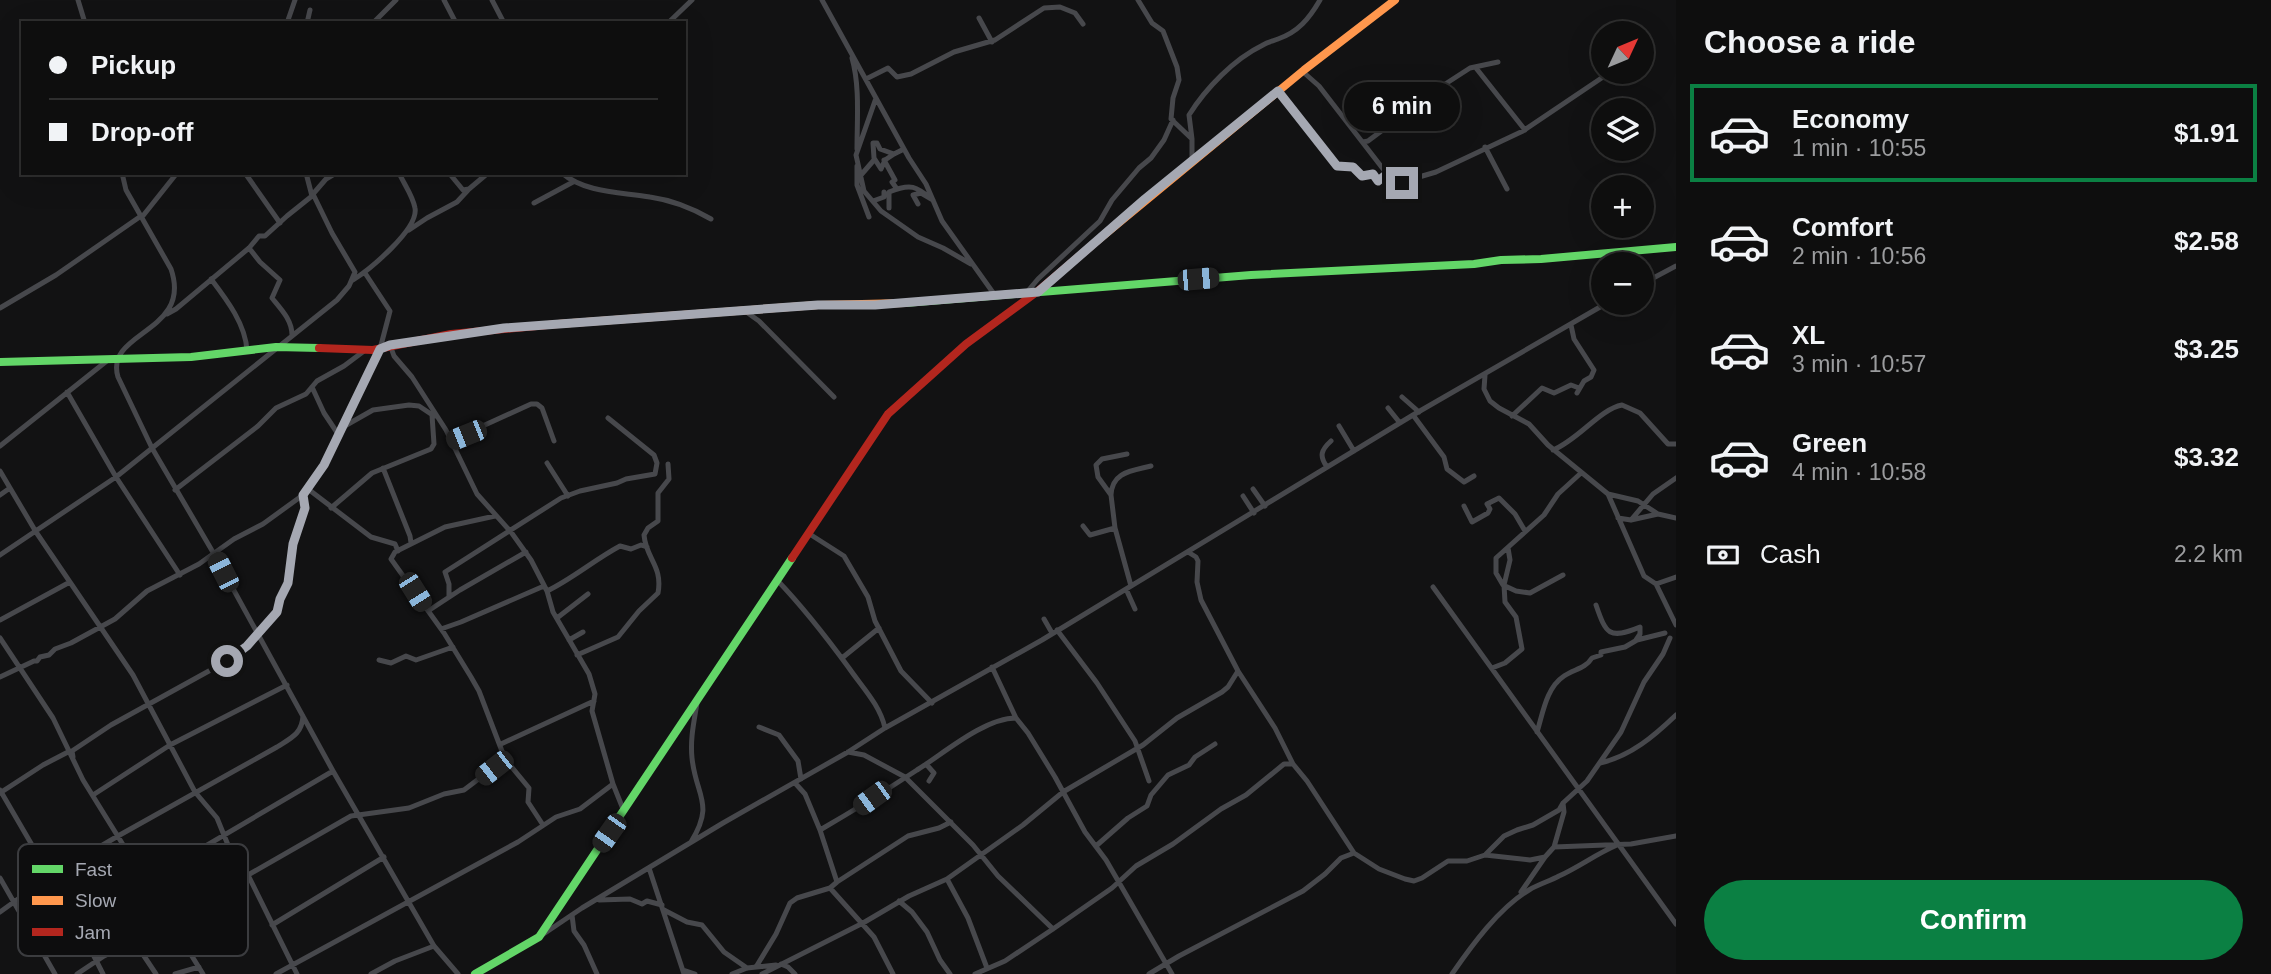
<!DOCTYPE html>
<meta charset="utf-8">
<style>
:root{--surface:#0e0e0e;--page:#171717;--text:#f1f3f6;--muted:#9b9c9e;--line:#2e2e2e;--accent:#0b8043}
body{margin:0;font-family:Arial,sans-serif;background:var(--page);color:var(--text);height:100vh;display:flex;flex-direction:column;font-size:26px;white-space:nowrap}
*{box-sizing:border-box;margin:0}
p{font-size:23px;color:var(--muted)}
.icon{flex:none;width:38px;height:38px;fill:none;stroke:currentColor;stroke-width:2;stroke-linecap:round;stroke-linejoin:round}
.map{position:relative;flex:1;overflow:hidden}
.panel{display:flex;flex-direction:column;background:var(--surface);width:595px}
.panel>*{flex:none}
.hud{position:absolute;left:21px;top:21px;width:665px;height:154px;border-radius:0px;box-shadow:0 7px 28px #0002,0 0 0 2px var(--line);display:grid;align-content:center;height:154px;padding:0 28px;background:var(--surface)}
.needle{width:46px;rotate:46deg}
.buttons{position:absolute;left:1591px;top:21px;display:grid;gap:14px}
.buttons a{display:grid;place-items:center;width:63px;height:63px;border-radius:50%;background:var(--surface);box-shadow:0 7px 28px #0002,0 0 0 2px var(--line);font-size:35px}
.end{position:absolute;width:32px;height:32px;margin:-16px;border:9px solid #a5a8b2;background:#111;box-shadow:0 0 0 4px #111}
.from{border-radius:50%}
.bubble{position:absolute;height:49px;border-radius:24px;background:var(--surface);box-shadow:0 7px 28px #0002,0 0 0 2px var(--line);font-size:23px;font-weight:800;line-height:49px;text-align:center}
.car{position:absolute;width:21px;height:42px;margin:-21px -10px;border-radius:9px;box-shadow:0 0 5px 2px #0007;background:linear-gradient(#222 24%,#8ab4d8 0 40%,#222 0 76%,#8ab4d8 0 86%,#222 0)}
.hud b{display:flex;align-items:center;gap:24px;height:66px;font-size:26px}
.hud b+b{border-top:2px solid var(--line)}
.hud i{width:18px;height:18px;background:var(--text)}
ul{padding:0;list-style:none}
li{display:flex;align-items:center;gap:21px;height:98px;margin:0 14px 10px;padding:0 14px;border:4px solid transparent;border-radius:0px}
li div{flex:1}
li b{display:block;font-size:26px}
li em{font-style:normal;font-weight:800}
li.on{border-color:var(--accent)}
li>.icon{width:63px;height:63px;stroke-width:1.5}
h2{padding:0 28px;font-size:32px;line-height:84px}
.pay{display:flex;align-items:center;gap:18px;height:77px;padding:0 28px;font-size:26px}
.pay p{margin-inline-start:auto}
.action{display:flex;gap:14px;margin-top:auto;padding:14px 28px}
.action a{flex:1;height:80px;border-radius:42px;background:var(--accent);color:#fff;font-size:28px;font-weight:800;line-height:80px;text-align:center}
main{display:flex;flex:1;min-height:0}
.map>svg:first-child{display:block}
.lines{fill:none;stroke-linecap:round;stroke-linejoin:round}
.street{stroke:#47484c;stroke-width:5}
.fast{stroke:#63d668;stroke-width:8}
.slow{stroke:#ff974d;stroke-width:8}
.jam{stroke:#b3261e;stroke-width:8}
.route{stroke:#a5a8b2;stroke-width:9}
.key{fill:#0d0d0e;stroke:#3b3c3f;stroke-width:2}
.key-label{font-size:19px;fill:#a5a8b2}
</style>
<main>
<div class="map">
<svg width="1676" height="974" viewBox="0 0 1676 974">
<rect width="100%" height="100%" fill="#121213"/>
<g class="lines">
<path class="street" d="M78 0 85 23
M444 0 456 23
M492 0 504 23
M822 0 909 158 926 184 942 221 994 294
M1138 0 1152 23 1163 31 1177 67 1179 80 1173 98 1171 119 1192 139V161
M979 18 992 42
M287 23 295 0
M307 23 310 10
M373 23 396 0
M668 23 692 0
M852 58C860 86 857 120 857 149
M1476 68 1525 130
M1302 71 1319 86 1387 174 1402 182 1436 172 1523 131 1609 73
M866 79 888 68 897 77 911 74 954 52 995 40 1044 8 1060 7 1075 13 1083 24
M1278 91 1337 166 1353 167 1362 176 1373 174 1378 181 1387 174
M876 98 856 155 864 191 881 211 918 237 943 248 971 264
M1192 139 1189 115C1206 88 1234 59 1263 45 1267 42 1273 41 1278 39 1298 32 1309 19 1320 0
M1363 142 1368 141 1436 90 1470 68 1498 62
M1485 147 1507 189
M894 154 885 160 881 169 874 158 873 143H877L880 149 894 154 904 149
M884 160 895 180 892 182 897 189
M857 166V185L869 217
M122 173 126 190 171 269C193 333 104 331 118 377L152 448 214 554 333 771 434 946 458 974
M245 173 280 223
M306 173 312 196 313 194
M449 173 463 190 469 189 488 173
M562 173C585 193 621 192 650 197 671 200 692 208 711 219
M861 175 874 160
M873 201 884 197V192
M534 203 573 182
M889 208V192C911 183 916 186 933 200L921 193 913 195 918 204
M142 217 177 173
M409 230 427 218 457 202 469 189
M249 248 260 262 280 280 272 298C281 309 292 320 292 335
M211 279C227 300 246 325 247 351
M353 280C369 270 419 229 415 208 413 196 404 184 399 173
M1642 284 1676 266
M1027 292 1038 279 1100 221 1112 200 1139 168 1151 158 1164 140 1173 120
M0 308 56 275 141 216
M745 311 759 321 834 397
M167 314 176 309 249 248 259 236H265L287 216 312 196
M1571 325 1574 339 1594 370 1591 377 1584 381 1577 393
M390 345 394 356 412 377 446 430 477 494 511 532 531 560 547 591 553 612 589 674 595 694 592 711 613 784 623 809
M1485 375 1484 389 1490 401 1499 408 1529 424 1548 445 1608 494 1638 501 1658 514 1676 518
M312 387 324 413 338 434
M67 392 116 477 180 575
M1402 397 1419 412
M1388 408 1400 423
M1413 415 1444 457 1447 469 1464 482 1474 476
M1512 416 1542 388 1554 393 1571 385 1579 388
M1339 426 1354 451
M343 427 373 410 409 405 419 406 434 416
M452 440 531 404H537L542 408 554 441
M0 446 108 360
M1553 450C1578 440 1600 409 1622 405L1640 413 1668 444H1676
M1127 454 1102 459 1096 465 1098 477 1111 495 1115 528 1131 586
M547 463 568 496
M1327 467C1319 456 1321 450 1331 441
M383 468 410 536 411 543
M0 471 36 532 133 675 195 792 217 818 228 845 248 875 297 974
M308 489 371 537 395 544 398 551
M1253 489 1265 506
M175 490 258 426 276 408 306 394 317 381 344 366 364 351
M1608 494 1644 576 1656 584 1676 625
M0 495 10 488
M1111 495C1112 472 1131 471 1151 466
M1243 496 1254 513
M1464 506 1472 522 1488 513 1490 509 1487 504 1499 498 1515 514 1525 531
M331 508 372 473 431 449 434 444 432 415
M495 516 445 527 395 552 391 559 444 633 471 677 479 691 505 759 529 788 528 802 543 825
M1618 518 1631 520 1658 514
M1631 520 1653 494 1676 478
M1083 526 1090 535 1115 528
M808 533 844 556 868 597 875 621 901 671 932 703
M1188 552 1196 557 1198 561 1197 582 1201 600 1238 671 1275 728 1293 764 1307 781 1354 853 1379 869 1405 879 1414 881 1422 878 1448 861H1467L1485 855 1530 860 1545 857 1554 847 1631 844 1676 836
M0 555 116 477 337 300 349 286 355 272 332 233 313 194 326 179 336 173
M1563 575 1530 593 1516 591 1503 585 1496 573V558L1544 515 1558 494 1581 473
M777 580C803 607 827 638 849 668 862 687 880 705 885 728
M1656 584 1676 577
M1433 587 1676 924
M1126 589 1135 609
M547 591C572 579 594 560 620 546L631 549 641 545 647 547
M449 597V584L445 572 561 498 580 491 617 483 626 479 655 474 657 463 654 455 608 418
M1596 605C1606 634 1609 640 1640 627V634L1636 640
M428 611 460 590 526 552
M557 618 588 594
M1044 619 1052 633
M0 620 70 582
M441 629 461 622 544 586
M1057 630 1097 683 1135 741 1149 781
M0 638 53 718 83 780 203 974
M569 640 583 632
M577 655 618 637 639 611 658 593C663 566 646 559 644 535L648 528 658 521V493L669 479 668 464
M842 658 879 628
M379 660 391 663 406 656 416 660 453 647
M992 667 1016 718 1028 733 1055 777 1085 832 1106 860 1172 974
M1492 668 1505 663 1522 649 1516 617 1505 602 1504 585 1510 560 1508 548
M0 677 34 661H37L40 657 49 655 55 649 71 643 115 619 147 591 199 564 234 539 263 524 303 495 324 465 380 349 390 311 365 273
M759 727 779 735 798 761 801 779
M1537 732C1543 713 1546 688 1564 676 1574 669 1585 669 1592 658L1601 655V652L1625 647 1637 640 1665 633
M501 744 594 701
M848 752 864 755 905 777 973 845 998 876 1053 929
M73 757 72 751 111 725 227 661 259 635 276 614 280 599 288 583 293 544 305 508 303 495
M1600 763C1631 756 1654 736 1676 715
M926 764 934 773 929 781
M0 790 75 919 103 974
M0 793 43 765 68 752
M93 795 170 745 287 685
M820 830C853 811 885 791 917 770 943 754 984 718 1016 718
M691 842C715 803 696 797 692 758 690 739 694 722 697 703
M1096 846 1128 818 1147 806 1151 795 1168 775 1189 765 1195 757 1215 744
M1554 847 1564 812 1563 803
M87 854 134 941 156 974
M1486 854 1504 836 1517 830 1533 825 1559 810 1563 803 1587 781 1621 732 1644 682 1663 654 1670 638
M649 868 684 974
M0 878 55 974
M947 879 968 918 987 968
M146 881 333 771
M837 882 908 836 939 828 951 822
M830 888 874 937 893 974
M1521 892 1545 857
M599 900 630 899 642 904 647 901 662 905
M899 901 912 912 927 932 940 960 950 974
M664 910 687 922 702 925 724 952 747 968
M0 912 50 876 118 836 277 747C291 738 302 734 303 716
M572 915 574 931 584 945 597 974
M272 925 384 857
M542 935 582 908 723 823 848 752 885 728 1042 640 1413 415 1607 303
M37 941C72 918 110 902 143 874
M781 964 788 967 795 974
M756 967 776 934 790 903 797 898 830 888 837 882 820 830 805 794 795 783
M683 970 695 974
M77 974 104 956 172 922 248 875 351 816 409 808 444 794 464 790 505 759
M175 974 199 967
M276 974 518 842 556 817 580 809 613 784
M371 974 395 961 434 946
M732 974 747 968 776 965
M762 974 863 923 909 896 947 879 1023 825 1063 792 1143 745 1177 718 1222 692 1228 687 1238 671
M975 974 1005 961 1053 929 1112 888 1136 866 1173 844 1221 809 1246 795 1284 764H1293
M1149 974 1179 956 1303 891 1325 874 1341 858 1354 853
M1452 974C1472 945 1499 908 1529 890 1539 884 1550 881 1559 876 1579 867 1596 854 1617 845"/>
<path class="fast" d="M905 303 1251 275 1474 264 1501 260 1541 259 1676 247
M0 362 191 357 276 347 319 348
M475 974 539 937 792 558"/>
<path class="slow" d="M1097 241 1304 70 1395 0
M558 324 818 305 905 303"/>
<path class="jam" d="M319 348 373 350 451 334 558 324
M792 558 888 414 966 344 1038 291 1097 241"/>
</g>
<g class="lines">
<path class="route" d="M227 661 247 646 277 612 280 599 288 583 293 544 305 508 303 495 324 465 380 349 390 345 504 328 818 305H875L1038 292 1145 199 1278 91 1337 166 1353 167 1362 176 1373 174 1378 181 1387 174 1402 183"/>
</g>
<rect x="18" y="844" width="230" height="112" rx="10" class="key"/>
<rect x="32" y="865" width="31" height="8" fill="#63d668"/>
<rect x="32" y="896" width="31" height="9" fill="#ff974d"/>
<rect x="32" y="928" width="31" height="8" fill="#b3261e"/>
<g class="key-label">
<text x="75" y="876">Fast</text>
<text x="75" y="907">Slow</text>
<text x="75" y="939">Jam</text>
</g>
</svg>
<div class="buttons">
<a><svg class="needle" viewBox="-14 -14 28 28"><path d="M0-13l5 13h-10z" fill="#e53935"/><path d="M0 13l5-13h-10z" fill="#9b9c9e"/></svg></a>
<a><svg class="icon" aria-label="layers" viewBox="0 0 24 24"><path d="M12 4l9 5-9 5-9-5zM3 14l9 5 9-5"/></svg></a>
<a>+</a>
<a>−</a>
</div>
<i class="end from" style="left:227px;top:661px"></i>
<i class="end" style="left:1402px;top:183px"></i>
<div class="bubble" style="left:1344px;top:82px;width:116px">6 min</div>
<i class="car" style="left:1198px;top:279px;rotate:85deg"></i>
<i class="car" style="left:466px;top:435px;rotate:248deg"></i>
<i class="car" style="left:223px;top:572px;rotate:333deg"></i>
<i class="car" style="left:415px;top:592px;rotate:148deg"></i>
<i class="car" style="left:494px;top:768px;rotate:232deg"></i>
<i class="car" style="left:872px;top:798px;rotate:234deg"></i>
<i class="car" style="left:609px;top:833px;rotate:215deg"></i>
<div class="hud">
<b><i class="from"></i>Pickup</b>
<b><i></i>Drop-off</b>
</div>
</div>
<section class="panel">
<h2>Choose a ride</h2>
<ul>
<li class="on"><svg class="icon" aria-label="car" viewBox="0 0 24 24"><path d="M5 17H2v-5l4-1 3-4h7l3 4 3 1v5h-3M9 17h6M6 11h13"/><circle cx="7" cy="17" r="2"/><circle cx="17" cy="17" r="2"/></svg><div><b>Economy</b><p>1 min · 10:55</p></div><em>$1.91</em></li>
<li><svg class="icon" aria-label="car" viewBox="0 0 24 24"><path d="M5 17H2v-5l4-1 3-4h7l3 4 3 1v5h-3M9 17h6M6 11h13"/><circle cx="7" cy="17" r="2"/><circle cx="17" cy="17" r="2"/></svg><div><b>Comfort</b><p>2 min · 10:56</p></div><em>$2.58</em></li>
<li><svg class="icon" aria-label="car" viewBox="0 0 24 24"><path d="M5 17H2v-5l4-1 3-4h7l3 4 3 1v5h-3M9 17h6M6 11h13"/><circle cx="7" cy="17" r="2"/><circle cx="17" cy="17" r="2"/></svg><div><b>XL</b><p>3 min · 10:57</p></div><em>$3.25</em></li>
<li><svg class="icon" aria-label="car" viewBox="0 0 24 24"><path d="M5 17H2v-5l4-1 3-4h7l3 4 3 1v5h-3M9 17h6M6 11h13"/><circle cx="7" cy="17" r="2"/><circle cx="17" cy="17" r="2"/></svg><div><b>Green</b><p>4 min · 10:58</p></div><em>$3.32</em></li>
</ul>
<div class="pay"><svg class="icon" aria-label="cash" viewBox="0 0 24 24"><path d="M3 7h18v10H3z"/><circle cx="12" cy="12" r="2"/></svg>Cash<p>2.2 km</p></div>
<div class="action"><a>Confirm</a></div>
</section>
</main>
